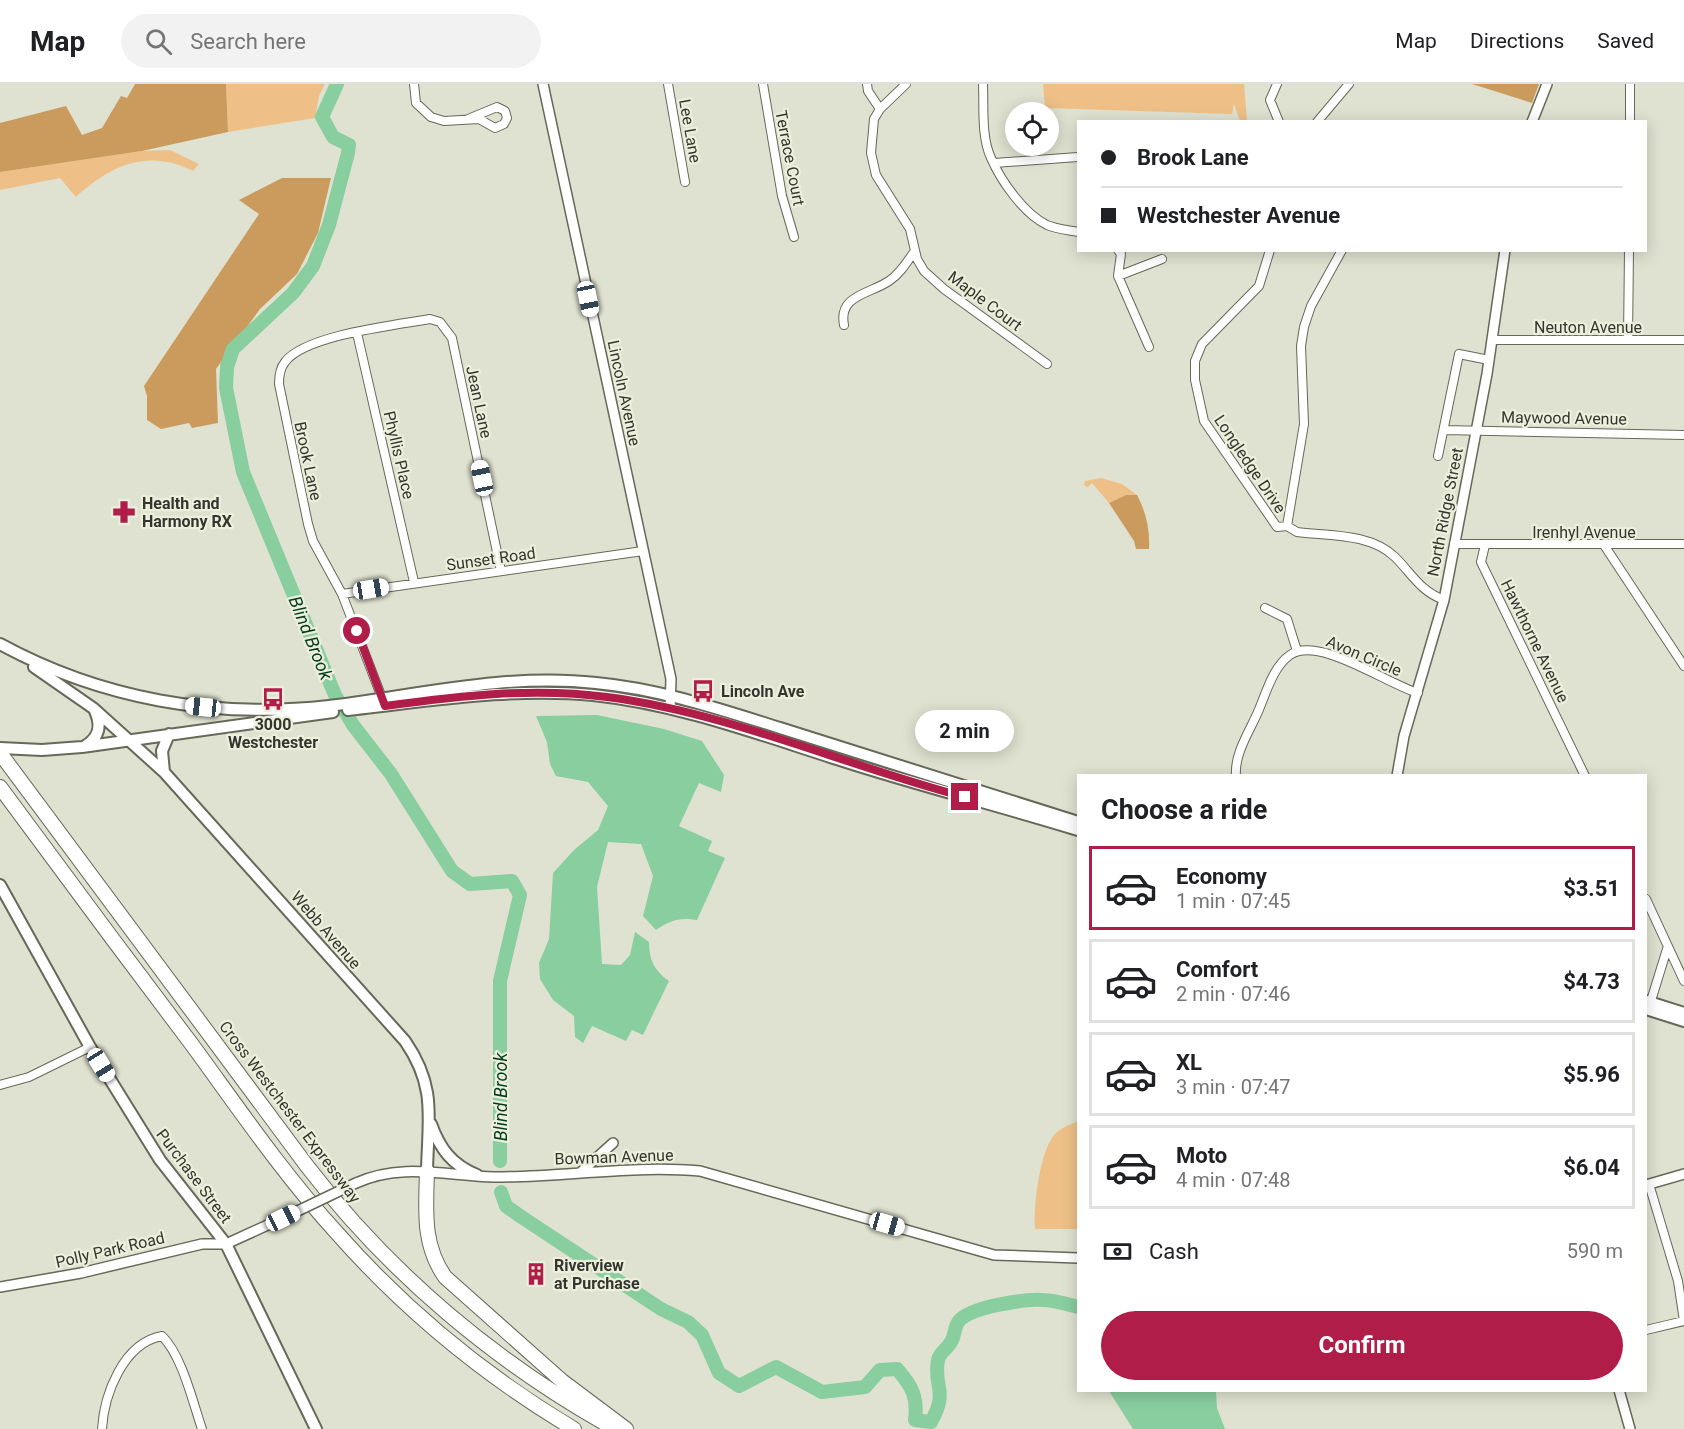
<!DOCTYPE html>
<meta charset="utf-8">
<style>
:root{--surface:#fff;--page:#f2f2f2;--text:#202124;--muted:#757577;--line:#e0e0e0;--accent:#af1d48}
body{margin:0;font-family:Roboto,sans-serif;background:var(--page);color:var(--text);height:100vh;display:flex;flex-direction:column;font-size:22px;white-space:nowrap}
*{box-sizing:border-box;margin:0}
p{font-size:20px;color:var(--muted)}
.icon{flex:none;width:33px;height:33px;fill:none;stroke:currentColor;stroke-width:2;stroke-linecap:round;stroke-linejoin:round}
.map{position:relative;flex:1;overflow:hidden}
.side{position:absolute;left:1077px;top:690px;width:570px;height:618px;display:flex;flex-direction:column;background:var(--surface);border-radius:0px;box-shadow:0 3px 15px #0003}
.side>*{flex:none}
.top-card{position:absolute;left:1077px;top:36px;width:570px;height:132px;border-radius:0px;box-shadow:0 3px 15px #0003;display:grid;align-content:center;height:132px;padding:0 24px;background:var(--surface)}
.tools{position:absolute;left:1005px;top:18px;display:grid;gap:12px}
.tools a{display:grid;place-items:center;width:54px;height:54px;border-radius:50%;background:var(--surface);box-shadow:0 3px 15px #0003;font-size:30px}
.end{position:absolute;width:27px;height:27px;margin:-14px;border:8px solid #af1d48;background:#fff;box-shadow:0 0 0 3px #fff}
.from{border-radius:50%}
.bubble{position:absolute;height:42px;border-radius:21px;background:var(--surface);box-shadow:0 3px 15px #0003;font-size:20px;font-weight:700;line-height:42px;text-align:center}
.car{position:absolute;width:18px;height:36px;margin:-18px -9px;border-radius:8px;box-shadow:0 0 4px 2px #0007;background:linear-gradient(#fff 24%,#345 0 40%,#fff 0 76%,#345 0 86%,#fff 0)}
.top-card b{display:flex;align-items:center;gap:21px;height:57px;font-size:22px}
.top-card b+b{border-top:2px solid var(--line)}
.top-card i{width:15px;height:15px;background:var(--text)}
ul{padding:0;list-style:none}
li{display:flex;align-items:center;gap:18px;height:84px;margin:0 12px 9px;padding:0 12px;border:3px solid var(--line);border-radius:0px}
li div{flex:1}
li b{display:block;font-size:22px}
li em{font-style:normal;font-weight:700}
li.current{border-color:var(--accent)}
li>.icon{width:54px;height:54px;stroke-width:1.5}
h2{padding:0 24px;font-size:27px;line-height:72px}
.pay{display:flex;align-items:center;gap:15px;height:66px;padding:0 24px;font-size:22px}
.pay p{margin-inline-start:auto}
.cta{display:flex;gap:12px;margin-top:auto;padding:12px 24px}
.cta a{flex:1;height:69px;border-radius:36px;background:var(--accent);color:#fff;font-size:24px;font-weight:700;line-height:69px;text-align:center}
header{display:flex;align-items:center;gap:36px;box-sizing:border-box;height:84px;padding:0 30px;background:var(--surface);border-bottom:2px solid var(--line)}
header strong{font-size:28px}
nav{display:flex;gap:33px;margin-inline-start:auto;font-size:21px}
.search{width:420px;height:54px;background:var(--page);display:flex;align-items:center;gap:15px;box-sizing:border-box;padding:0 21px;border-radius:33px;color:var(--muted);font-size:22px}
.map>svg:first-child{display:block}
.green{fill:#eec087}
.forest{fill:#cb9b5d}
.water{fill:#89ce9f}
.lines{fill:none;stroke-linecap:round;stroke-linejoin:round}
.river{stroke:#89ce9f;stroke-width:14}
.minor-casing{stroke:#666858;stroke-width:10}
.tertiary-casing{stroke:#666858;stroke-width:12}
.secondary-casing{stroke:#666858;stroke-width:14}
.motorway-casing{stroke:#666858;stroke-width:16}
.minor{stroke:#fff;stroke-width:8}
.tertiary{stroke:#fff;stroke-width:9}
.secondary{stroke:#fff;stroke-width:10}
.motorway{stroke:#fff;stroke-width:14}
.tertiary-bridge-casing{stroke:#666858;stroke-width:12;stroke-linecap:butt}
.tertiary-bridge{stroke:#fff;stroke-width:9}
.route{stroke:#af1d48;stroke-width:8}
.labels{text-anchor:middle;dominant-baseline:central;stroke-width:4.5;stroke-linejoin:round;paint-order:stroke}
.street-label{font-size:16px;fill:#34352e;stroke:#edefdd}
.poi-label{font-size:16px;font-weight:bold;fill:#34352e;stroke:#edefdd;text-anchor:start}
.water-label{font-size:18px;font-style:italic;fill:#023b1d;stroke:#edefdd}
</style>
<header>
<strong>Map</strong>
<div class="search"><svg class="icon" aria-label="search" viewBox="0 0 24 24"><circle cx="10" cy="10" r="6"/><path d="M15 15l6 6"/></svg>Search here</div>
<nav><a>Map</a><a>Directions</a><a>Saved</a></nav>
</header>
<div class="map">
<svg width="1684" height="1345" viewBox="0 0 1684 1345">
<rect width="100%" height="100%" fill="#dfe2d0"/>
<path class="green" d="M226 0H325L319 12 315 34 228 48Z
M1043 0H1244L1247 37H1240L1234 20 1232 30 1045 24Z
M170 66 199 80 193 87C149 64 110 81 76 113L60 94 0 106V88L142 67Z
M1101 394 1122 400 1137 411H1126L1109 419 1092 399 1088 403 1084 401 1085 397Z
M1078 1037V1145H1035C1033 1123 1040 1062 1057 1048 1063 1043 1072 1040 1078 1037Z"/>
<path class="forest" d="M135 0H226L228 48 142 67 0 88V39L66 22 82 51 102 44 121 12 127 14Z
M1472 0H1539L1532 19Z
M282 94H331L318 149 297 190 260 225 216 285 218 339 192 344 189 339 161 345 147 336V312L144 302 259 130 239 116Z
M1126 411H1137C1146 428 1150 445 1149 465H1136L1134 457 1109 419Z"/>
<path class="water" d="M597 631 664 645 702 657 724 691 721 708 699 699 679 742 712 757 708 767 725 774 697 836C680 833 670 836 656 846L643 832 653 792 641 760 608 758 597 803 602 880 621 881 630 871 635 848 649 858C649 875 654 887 669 897L643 951 632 946 626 957 592 942 583 959 575 953 574 932 553 916 540 895 539 879 549 855 553 789 574 766 598 746 608 722 588 698 556 692 550 680 547 658 536 632Z
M1109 1307H1216L1217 1324 1225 1345H1133Z"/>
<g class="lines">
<path class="river" d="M337 0 322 33 333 53 349 61 348 69 329 141 313 182 293 209 233 265 227 283 226 304 243 388 335 611 353 641 391 690 452 787 470 800 512 797 520 811 500 897V1077
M501 1108 506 1122 520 1132 661 1225 688 1238 702 1251 719 1289 739 1302 776 1283 822 1308 865 1303 880 1286 897 1285C912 1302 918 1313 915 1336L931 1338C949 1306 933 1304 938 1276 939 1269 947 1265 951 1258 955 1252 954 1243 959 1237 970 1223 1024 1215 1042 1216 1054 1216 1067 1220 1078 1223"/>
<g class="minor-casing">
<path id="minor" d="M414 0 416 19 431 33 444 37 479 35 495 44 504 40 507 34 505 27 497 23 468 35
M668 0 685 98
M763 0 782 112 794 153
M867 0 868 7 880 25
M906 0 880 25 874 35 871 69 876 91 910 145 917 175 924 187 944 205 1047 280
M983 0C984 22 981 53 991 74 1001 97 1024 130 1047 141 1056 145 1068 146 1078 148
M1277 0 1270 16 1279 38
M1317 38 1349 0
M1630 38V0
M994 79 1078 73
M1118 166 1121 170 1118 192 1149 263
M1270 166 1259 202 1202 260 1195 277V296L1204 337 1277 443 1287 442 1297 448C1329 452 1370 449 1395 473 1412 490 1420 507 1444 516
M1118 192 1162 175
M844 241C838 211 870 210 889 197 900 190 907 178 914 168
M357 249 414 498
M1493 256H1684
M1628 256 1629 166
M1444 346 1684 351
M1438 372 1459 270 1489 276
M1287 442 1304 340 1301 262 1304 243 1311 222 1342 166
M1454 460H1684
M1485 461 1481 478 1585 692
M1604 461 1684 582
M342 510 643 467
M1265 524 1287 535 1297 567
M384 619 342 510 313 457 308 440 279 300C279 292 280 284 285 278 305 251 396 241 430 235L440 238 452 254 501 487
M1236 692C1234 668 1252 644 1260 623 1267 606 1274 582 1290 571 1318 551 1387 600 1418 609
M1646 815 1684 897
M1650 920 1667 865
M0 1001 29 993 90 963
M1649 1100 1678 1197 1684 1237
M1646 1246 1684 1237
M102 1345C104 1311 123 1259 162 1252 182 1271 193 1319 202 1345"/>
</g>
<g class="tertiary-casing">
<path id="tertiary" d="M543 0 671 595 670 625
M1532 38 1547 0
M1397 692 1404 652 1444 516 1487 290 1505 166
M581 1088 613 1059
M356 1099C402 1078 447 1092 495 1093 564 1093 632 1081 700 1087L994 1171 1078 1174
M1646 1101 1684 1090
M0 1203 81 1189 202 1160H226L283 1134
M1619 1306 1630 1345"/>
</g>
<g class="secondary-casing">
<path id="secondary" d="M0 560C101 615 215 635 329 622 418 611 506 589 596 599 660 605 719 625 780 644 880 675 979 707 1078 738
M34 583 93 624 164 688 405 957C437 1003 428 1035 427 1087
M348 626C430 617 511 603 593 611 679 620 761 651 843 677 921 702 1000 722 1078 746
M85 662C99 654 102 642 95 627
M0 664 42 666 82 663 333 628
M164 688 162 667 169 650
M0 801 90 963 160 1076 226 1160 316 1345
M1646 917 1684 929
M1646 925 1684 937
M431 1040C440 1065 452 1081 477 1091"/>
</g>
<g class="motorway-casing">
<path id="motorway" d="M0 669 307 1082C390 1190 496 1279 615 1345
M0 703C64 790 128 876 193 962 239 1025 284 1091 337 1149 405 1226 485 1292 574 1345
M427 1087C426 1126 422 1160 445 1193L562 1297 626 1345"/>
</g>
<use href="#minor" class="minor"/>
<use href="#tertiary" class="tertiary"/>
<use href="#secondary" class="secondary"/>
<use href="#motorway" class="motorway"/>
<g class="tertiary-bridge-casing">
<path id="tertiary-bridge" d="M283 1134 356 1099"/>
</g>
<use href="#tertiary-bridge" class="tertiary-bridge"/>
</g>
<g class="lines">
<path class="route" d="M357 547 385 622C459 612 533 603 607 613 730 629 846 682 965 713"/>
</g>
<defs>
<g id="pharmacy-bare" transform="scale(1.8)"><path d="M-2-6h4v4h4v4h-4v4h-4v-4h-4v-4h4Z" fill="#af1d48" stroke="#edefdd" stroke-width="2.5" paint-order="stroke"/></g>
<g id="bus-bare" transform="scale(1.8)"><path d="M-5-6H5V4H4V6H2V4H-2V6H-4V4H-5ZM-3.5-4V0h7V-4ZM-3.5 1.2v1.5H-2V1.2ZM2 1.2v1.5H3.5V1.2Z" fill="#af1d48" stroke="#edefdd" stroke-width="2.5" paint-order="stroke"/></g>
<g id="building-bare" transform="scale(1.8)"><path d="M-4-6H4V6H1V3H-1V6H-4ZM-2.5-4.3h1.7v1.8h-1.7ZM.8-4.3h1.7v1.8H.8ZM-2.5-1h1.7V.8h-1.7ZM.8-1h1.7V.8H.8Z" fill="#af1d48" stroke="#edefdd" stroke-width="2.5" paint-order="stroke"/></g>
</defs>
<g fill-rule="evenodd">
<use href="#pharmacy-bare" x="124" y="428"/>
<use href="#bus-bare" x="703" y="607"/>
<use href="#bus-bare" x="273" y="615"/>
<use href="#building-bare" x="536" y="1190"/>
</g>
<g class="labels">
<g class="street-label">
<text transform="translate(690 47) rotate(80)">Lee Lane</text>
<text transform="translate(790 74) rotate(79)">Terrace Court</text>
<text transform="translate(985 217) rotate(37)">Maple Court</text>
<text x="1588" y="243">Neuton Avenue</text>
<text transform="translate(624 309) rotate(78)">Lincoln Avenue</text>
<text transform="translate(479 318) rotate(78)">Jean Lane</text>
<text transform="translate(1564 334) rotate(1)">Maywood Avenue</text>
<text transform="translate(399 371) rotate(77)">Phyllis Place</text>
<text transform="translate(308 377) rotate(78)">Brook Lane</text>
<text transform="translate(1250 380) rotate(56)">Longledge Drive</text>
<text transform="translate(1445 428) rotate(-79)">North Ridge Street</text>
<text x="1584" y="448">Irenhyl Avenue</text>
<text transform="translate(491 475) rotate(-8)">Sunset Road</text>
<text transform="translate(1535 557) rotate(64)">Hawthorne Avenue</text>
<text transform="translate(1364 572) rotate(23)">Avon Circle</text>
<text transform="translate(326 846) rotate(49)">Webb Avenue</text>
<text transform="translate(290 1028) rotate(53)">Cross Westchester Expressway</text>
<text transform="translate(614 1073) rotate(-2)">Bowman Avenue</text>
<text transform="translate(194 1092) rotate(53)">Purchase Street</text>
<text transform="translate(110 1166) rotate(-13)">Polly Park Road</text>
</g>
<g class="poi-label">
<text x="142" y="419">Health and<tspan x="142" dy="18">Harmony RX</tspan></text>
<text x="721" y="607">Lincoln Ave</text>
<text x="273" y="640" text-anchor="middle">3000<tspan x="273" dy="18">Westchester</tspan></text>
<text x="554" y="1181">Riverview<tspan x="554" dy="18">at Purchase</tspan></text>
</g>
<g class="water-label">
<text transform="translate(311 554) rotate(68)">Blind Brook</text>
<text transform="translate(500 1013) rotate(-90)">Blind Brook</text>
</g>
</g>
</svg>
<div class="tools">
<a><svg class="icon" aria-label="locate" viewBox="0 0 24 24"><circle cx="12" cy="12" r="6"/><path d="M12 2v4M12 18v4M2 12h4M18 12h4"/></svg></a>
</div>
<i class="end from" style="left:357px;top:547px"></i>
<i class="end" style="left:965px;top:713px"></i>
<div class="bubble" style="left:915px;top:626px;width:99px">2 min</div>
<i class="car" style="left:588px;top:215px;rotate:168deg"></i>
<i class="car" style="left:482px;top:394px;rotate:348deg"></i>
<i class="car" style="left:371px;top:505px;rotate:81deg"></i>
<i class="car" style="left:203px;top:623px;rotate:276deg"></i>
<i class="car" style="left:101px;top:981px;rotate:148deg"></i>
<i class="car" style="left:283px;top:1134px;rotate:64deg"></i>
<i class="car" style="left:887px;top:1140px;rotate:106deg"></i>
<div class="top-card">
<b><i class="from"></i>Brook Lane</b>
<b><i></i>Westchester Avenue</b>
</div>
<section class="side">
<h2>Choose a ride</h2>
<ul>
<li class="current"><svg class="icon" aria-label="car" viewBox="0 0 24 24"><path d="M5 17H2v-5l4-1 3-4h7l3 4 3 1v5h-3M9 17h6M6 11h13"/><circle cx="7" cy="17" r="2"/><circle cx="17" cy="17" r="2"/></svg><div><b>Economy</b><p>1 min · 07:45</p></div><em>$3.51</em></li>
<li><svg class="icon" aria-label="car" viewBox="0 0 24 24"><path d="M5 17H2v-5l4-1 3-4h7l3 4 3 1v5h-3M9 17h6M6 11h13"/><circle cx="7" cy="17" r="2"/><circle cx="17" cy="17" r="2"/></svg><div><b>Comfort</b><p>2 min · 07:46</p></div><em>$4.73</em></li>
<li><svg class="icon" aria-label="car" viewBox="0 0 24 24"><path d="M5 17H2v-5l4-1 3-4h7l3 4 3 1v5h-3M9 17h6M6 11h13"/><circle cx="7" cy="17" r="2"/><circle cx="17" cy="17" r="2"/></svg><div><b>XL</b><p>3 min · 07:47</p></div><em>$5.96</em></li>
<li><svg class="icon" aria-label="car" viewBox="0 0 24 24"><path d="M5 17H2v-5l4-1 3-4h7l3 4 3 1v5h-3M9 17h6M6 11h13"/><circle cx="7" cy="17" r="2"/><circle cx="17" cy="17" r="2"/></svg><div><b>Moto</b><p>4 min · 07:48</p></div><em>$6.04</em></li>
</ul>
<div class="pay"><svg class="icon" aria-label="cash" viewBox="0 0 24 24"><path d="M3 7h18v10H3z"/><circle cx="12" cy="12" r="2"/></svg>Cash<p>590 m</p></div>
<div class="cta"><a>Confirm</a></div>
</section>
</div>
